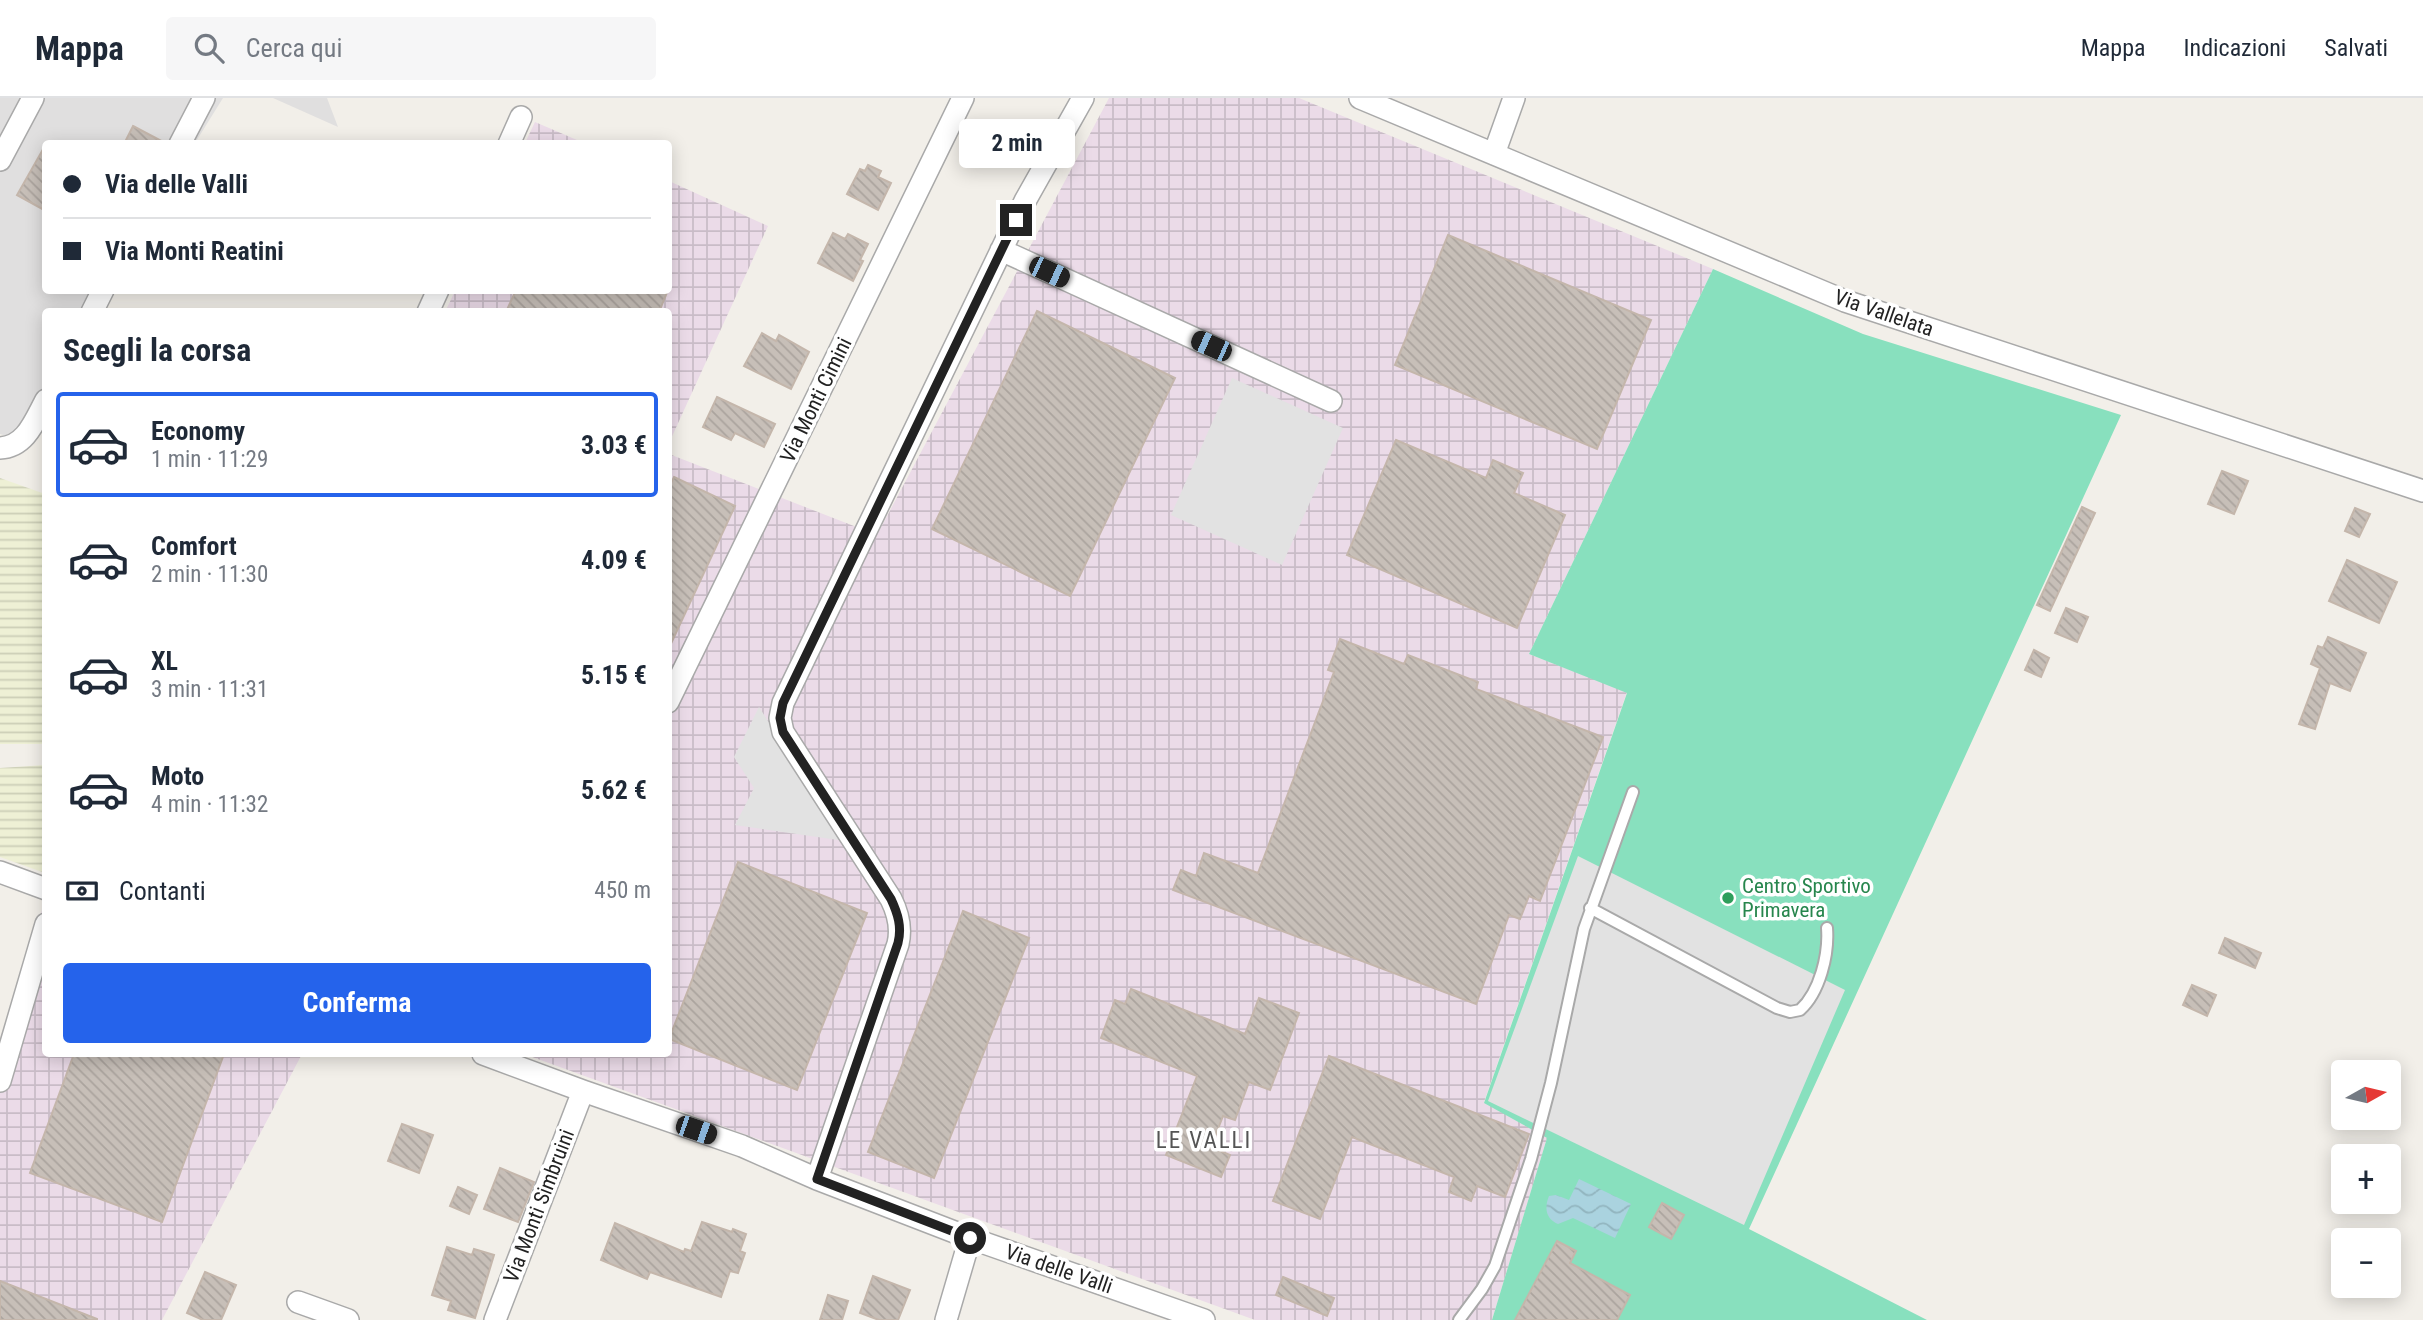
<!DOCTYPE html>
<html lang="it">
<meta charset="utf-8">
<style>
:root{--surface:#fff;--page:#f6f6f7;--text:#1f2937;--muted:#747a83;--line:#e0e1e3;--accent:#2563eb}
body{margin:0;font-family:"Roboto Condensed",sans-serif;background:var(--page);color:var(--text);height:100vh;display:flex;flex-direction:column;font-size:26px;white-space:nowrap}
*{box-sizing:border-box;margin:0}
p{font-size:23px;color:var(--muted)}
.icon{flex:none;width:38px;height:38px;fill:none;stroke:currentColor;stroke-width:2;stroke-linecap:round;stroke-linejoin:round}
.map{position:relative;flex:1;overflow:hidden}
.side{position:absolute;left:42px;top:210px;width:630px;height:749px;display:flex;flex-direction:column;background:var(--surface);border-radius:7px;box-shadow:0 4px 18px #0003}
.side>*{flex:none}
.guide{position:absolute;left:42px;top:42px;width:630px;height:154px;border-radius:7px;box-shadow:0 4px 18px #0003;display:grid;align-content:center;height:154px;padding:0 21px;background:var(--surface)}
.needle{width:46px;rotate:82deg}
.controls{position:absolute;left:2331px;top:962px;display:grid;gap:14px}
.controls a{display:grid;place-items:center;width:70px;height:70px;border-radius:7px;background:var(--surface);box-shadow:0 4px 18px #0003;font-size:35px}
.end{position:absolute;width:32px;height:32px;margin:-16px;border:9px solid #222;background:#fff;box-shadow:0 0 0 4px #fff}
.from{border-radius:50%}
.bubble{position:absolute;height:49px;border-radius:7px;background:var(--surface);box-shadow:0 4px 18px #0003;font-size:23px;font-weight:700;line-height:49px;text-align:center}
.car{position:absolute;width:21px;height:42px;margin:-21px -10px;border-radius:9px;box-shadow:0 0 5px 2px #0007;background:linear-gradient(#222 24%,#8ab4d8 0 40%,#222 0 76%,#8ab4d8 0 86%,#222 0)}
.guide b{display:flex;align-items:center;gap:24px;height:66px;font-size:26px}
.guide b+b{border-top:2px solid var(--line)}
.guide i{width:18px;height:18px;background:var(--text)}
ul{padding:0;list-style:none}
li{display:flex;align-items:center;gap:21px;height:105px;margin:0 14px 10px;padding:0 7px;border:4px solid transparent;border-radius:7px}
li div{flex:1}
li b{display:block;font-size:26px}
li em{font-style:normal;font-weight:700}
li.active{border-color:var(--accent)}
li>.icon{width:63px;height:63px;stroke-width:1.5}
h2{padding:0 21px;font-size:32px;line-height:84px}
.pay{display:flex;align-items:center;gap:18px;height:77px;padding:0 21px;font-size:26px}
.pay p{margin-inline-start:auto}
.primary-button{display:flex;gap:14px;margin-top:auto;padding:14px 21px}
.primary-button a{flex:1;height:80px;border-radius:7px;background:var(--accent);color:#fff;font-size:28px;font-weight:700;line-height:80px;text-align:center}
header{display:flex;align-items:center;gap:42px;box-sizing:border-box;height:98px;padding:0 35px;background:var(--surface);border-bottom:2px solid var(--line)}
header strong{font-size:33px}
nav{display:flex;gap:38px;margin-inline-start:auto;font-size:24px}
.search{width:490px;height:63px;background:var(--page);display:flex;align-items:center;gap:18px;box-sizing:border-box;padding:0 24px;border-radius:7px;color:var(--muted);font-size:26px}
.map>svg:first-child{display:block}
.residential{fill:#e0dfdf}
.industrial{fill:url(#industrial-grid)}
.farmland{fill:url(#farmland-rules)}
.pitch{fill:#88e0be}
.parking{fill:#e2e2e2}
.water{fill:url(#water-waves)}
.building{fill:url(#building-back-hatch);stroke:#c4b6ab;stroke-width:2}
.lines{fill:none;stroke-linecap:round;stroke-linejoin:round}
.lane-casing{stroke:#a9a9a9;stroke-width:14}
.street-casing{stroke:#a9a9a9;stroke-width:24}
.lane{stroke:#fff;stroke-width:10}
.street{stroke:#fff;stroke-width:21}
.route{stroke:#222;stroke-width:9}
.leisure-dot{fill:#2e9e5b;stroke:#fff;stroke-width:2.5}
.labels{text-anchor:middle;dominant-baseline:central;stroke-width:7;stroke-linejoin:round;paint-order:stroke}
.street-label{font-size:21px;fill:#222;stroke:#fff}
.leisure-label{font-size:21px;fill:#27864d;stroke:#fff;text-anchor:start}
.neighbourhood-label{font-size:23px;letter-spacing:2px;fill:#555;stroke:#fff}
</style>
<header>
<strong>Mappa</strong>
<div class="search"><svg class="icon" aria-label="search" viewBox="0 0 24 24"><circle cx="10" cy="10" r="6"/><path d="M15 15l6 6"/></svg>Cerca qui</div>
<nav><a>Mappa</a><a>Indicazioni</a><a>Salvati</a></nav>
</header>
<div class="map">
<svg width="2423" height="1222" viewBox="0 0 2423 1222">
<defs>
<pattern id="industrial-grid" width="8" height="8" patternUnits="userSpaceOnUse" patternTransform="scale(1.75)"><rect width="8" height="8" fill="#ebdbe8"/><path d="M0 4h8M4 0v8" fill="none" stroke="#c9bcc7"/></pattern>
<pattern id="farmland-rules" width="6" height="5" patternUnits="userSpaceOnUse" patternTransform="scale(1.75)"><rect width="6" height="5" fill="#eef0d5"/><path d="M0 2.5h6" fill="none" stroke="#ccceb7"/></pattern>
<pattern id="water-waves" width="16" height="10" patternUnits="userSpaceOnUse" patternTransform="scale(1.75)"><rect width="16" height="10" fill="#aad3df"/><path d="M0 5q4-4 8 0t8 0" fill="none" stroke="#92b5bf"/></pattern>
<pattern id="building-back-hatch" width="6" height="6" patternUnits="userSpaceOnUse" patternTransform="scale(1.75)"><rect width="6" height="6" fill="#c7bfb8"/><path d="M-1 5l2 2M0 0l6 6M5-1l2 2" fill="none" stroke="#aba49e"/></pattern>
</defs>
<rect width="100%" height="100%" fill="#f2efe9"/>
<path class="residential" d="M0 0H223L195 45 46 46V192L105 193 92 213 46 214 45 289 14 340 0 336Z
M273 0H327L338 29Z"/>
<path class="industrial" d="M1109 0H1299L1713 171 1529 556 1627 594 1484 1004 1547 1040 1492 1222H1255L524 956H668L669 356 877 437Z
M535 24 584 45H525Z
M669 83 768 128 669 345 668 214H445L455 193 668 192Z
M45 803 46 956H302L162 1222H0V941Z"/>
<path class="farmland" d="M0 380 45 396V646H0Z
M45 667H46L45 775 0 759V670Z"/>
<path class="pitch" d="M1713 171 1863 236 2121 317 1749 1131 1927 1222H1492L1547 1040 1484 1005 1627 595 1529 556Z"/>
<path class="parking" d="M1232 280 1343 330 1282 467 1171 417Z
M759 609 845 743 735 727 754 690 734 659Z
M1578 758 1845 892 1744 1127 1488 1003Z"/>
<path class="water" d="M1579 1081 1631 1106 1615 1140 1573 1120 1558 1126C1546 1121 1544 1110 1549 1098L1556 1097 1569 1102Z"/>
<path class="building" d="M133 28 167 46H124Z
M46 46V113L17 97Z
M868 67 881 73 878 79 891 85 878 112 847 96 860 71 865 73Z
M833 135 845 141 848 136 868 146 860 162 863 163 853 183 818 165Z
M1448 137 1651 222 1597 351 1395 267Z
M516 192H668L659 214H506Z
M1037 213 1175 280 1070 498 932 431Z
M762 235 776 243 779 237 809 254 791 291 744 268Z
M717 299 775 326 764 349 735 335 731 342 703 329Z
M1396 342 1486 380 1493 362 1523 375 1514 395 1565 417 1517 530 1347 457Z
M2222 373 2248 383 2234 416 2208 406Z
M674 379 735 408 668 552V391Z
M2082 409 2095 415 2050 513 2037 507Z
M2355 410 2370 416 2359 439 2345 433Z
M2347 462 2397 484 2379 525 2329 503Z
M2066 510 2088 519 2077 544 2055 535Z
M2328 539 2366 555 2350 593 2330 585 2315 631 2299 626 2320 570 2311 566 2318 548 2323 550Z
M1340 541 1404 566 1408 557 1478 584 1476 591 1603 639 1540 803 1529 798 1520 821 1509 817 1476 906 1173 792 1181 772 1196 778 1204 755 1258 775 1334 574 1328 572Z
M2034 552 2049 560 2041 579 2025 572Z
M738 764 867 815 797 992 669 941Z
M963 813 1029 840 934 1080 868 1054Z
M2225 840 2261 855 2255 870 2219 855Z
M2192 887 2216 897 2207 918 2183 907Z
M1131 891 1245 936 1259 900 1299 915 1270 992 1249 984 1235 1022 1223 1018 1211 1049 1230 1057 1221 1079 1166 1057 1197 978 1101 940 1115 902 1125 906Z
M74 956H224L162 1124 30 1075Z
M1329 958 1529 1036 1505 1099 1477 1088 1471 1103 1449 1094 1454 1079 1352 1039 1320 1121 1273 1103Z
M402 1026 433 1037 419 1075 388 1063Z
M500 1070 534 1084 518 1124 484 1111Z
M458 1089 477 1097 469 1116 450 1108Z
M1662 1105 1684 1117 1671 1141 1649 1129Z
M702 1124 732 1134 733 1131 746 1136 740 1153 745 1155 738 1175 730 1173 721 1199 650 1174 647 1181 601 1162 615 1125 684 1154 685 1151 691 1153Z
M1557 1143 1576 1153 1570 1165 1630 1197 1617 1222H1515Z
M447 1149 472 1157 474 1151 494 1157 475 1220 448 1212 451 1203 432 1197Z
M205 1174 236 1187 221 1222H203L187 1215Z
M873 1178 910 1192 898 1222H879L860 1215Z
M1283 1179 1334 1200 1327 1218 1276 1197Z
M0 1183 97 1221V1222H0Z
M828 1197 848 1203 842 1222H820Z"/>
<g class="lines">
<g class="lane-casing">
<path id="lane" d="M1590 810 1777 910 1790 914 1800 912C1820 894 1829 856 1827 830
M1459 1222 1482 1191 1495 1168 1531 1061 1551 985 1584 831 1633 694"/>
</g>
<g class="street-casing">
<path id="street" d="M1360 0 1845 203 2423 393
M180 46 204 0
M509 46 521 19
M1494 56 1514 0
M0 62 33 0
M1001 152 1331 303
M92 214 103 192
M428 214 438 192
M0 350C26 349 35 322 46 302
M668 604 963 0
M0 774 46 791
M483 956 583 993 742 1048 817 1081 970 1140 1204 1222
M0 983 46 826
M817 1081 898 846C902 829 898 815 891 801L783 634 780 620 783 605 1025 103 1083 0
M298 1204 348 1222
M495 1222 583 993
M946 1222 970 1140"/>
</g>
<use href="#lane" class="lane"/>
<use href="#street" class="street"/>
</g>
<g class="lines">
<path class="route" d="M970 1140 817 1081 898 845C902 829 898 816 891 801L783 634 780 620 783 605 1016 122"/>
</g>
<circle class="leisure-dot" cx="1728" cy="800" r="7"/>
<g class="labels">
<g class="street-label">
<text transform="translate(1884 215) rotate(19)">Via Vallelata</text>
<text transform="translate(816 302) rotate(-64)">Via Monti Cimini</text>
<text transform="translate(539 1108) rotate(-69)">Via Monti Simbruini</text>
<text transform="translate(1059 1171) rotate(19)">Via delle Valli</text>
</g>
<g class="leisure-label">
<text x="1742" y="788">Centro Sportivo<tspan x="1742" dy="24">Primavera</tspan></text>
</g>
<g class="neighbourhood-label">
<text x="1204" y="1042">LE VALLI</text>
</g>
</g>
</svg>
<div class="controls">
<a><svg class="needle" viewBox="-14 -14 28 28"><path d="M0-13l5 13h-10z" fill="#e53935"/><path d="M0 13l5-13h-10z" fill="#747a83"/></svg></a>
<a>+</a>
<a>−</a>
</div>
<i class="end from" style="left:970px;top:1140px"></i>
<i class="end" style="left:1016px;top:122px"></i>
<div class="bubble" style="left:959px;top:21px;width:116px">2 min</div>
<i class="car" style="left:1049px;top:174px;rotate:115deg"></i>
<i class="car" style="left:1211px;top:248px;rotate:294deg"></i>
<i class="car" style="left:696px;top:1032px;rotate:109deg"></i>
<div class="guide">
<b><i class="from"></i>Via delle Valli</b>
<b><i></i>Via Monti Reatini</b>
</div>
<section class="side">
<h2>Scegli la corsa</h2>
<ul>
<li class="active"><svg class="icon" aria-label="car" viewBox="0 0 24 24"><path d="M5 17H2v-5l4-1 3-4h7l3 4 3 1v5h-3M9 17h6M6 11h13"/><circle cx="7" cy="17" r="2"/><circle cx="17" cy="17" r="2"/></svg><div><b>Economy</b><p>1 min · 11:29</p></div><em>3.03 €</em></li>
<li><svg class="icon" aria-label="car" viewBox="0 0 24 24"><path d="M5 17H2v-5l4-1 3-4h7l3 4 3 1v5h-3M9 17h6M6 11h13"/><circle cx="7" cy="17" r="2"/><circle cx="17" cy="17" r="2"/></svg><div><b>Comfort</b><p>2 min · 11:30</p></div><em>4.09 €</em></li>
<li><svg class="icon" aria-label="car" viewBox="0 0 24 24"><path d="M5 17H2v-5l4-1 3-4h7l3 4 3 1v5h-3M9 17h6M6 11h13"/><circle cx="7" cy="17" r="2"/><circle cx="17" cy="17" r="2"/></svg><div><b>XL</b><p>3 min · 11:31</p></div><em>5.15 €</em></li>
<li><svg class="icon" aria-label="car" viewBox="0 0 24 24"><path d="M5 17H2v-5l4-1 3-4h7l3 4 3 1v5h-3M9 17h6M6 11h13"/><circle cx="7" cy="17" r="2"/><circle cx="17" cy="17" r="2"/></svg><div><b>Moto</b><p>4 min · 11:32</p></div><em>5.62 €</em></li>
</ul>
<div class="pay"><svg class="icon" aria-label="cash" viewBox="0 0 24 24"><path d="M3 7h18v10H3z"/><circle cx="12" cy="12" r="2"/></svg>Contanti<p>450 m</p></div>
<div class="primary-button"><a>Conferma</a></div>
</section>
</div>
